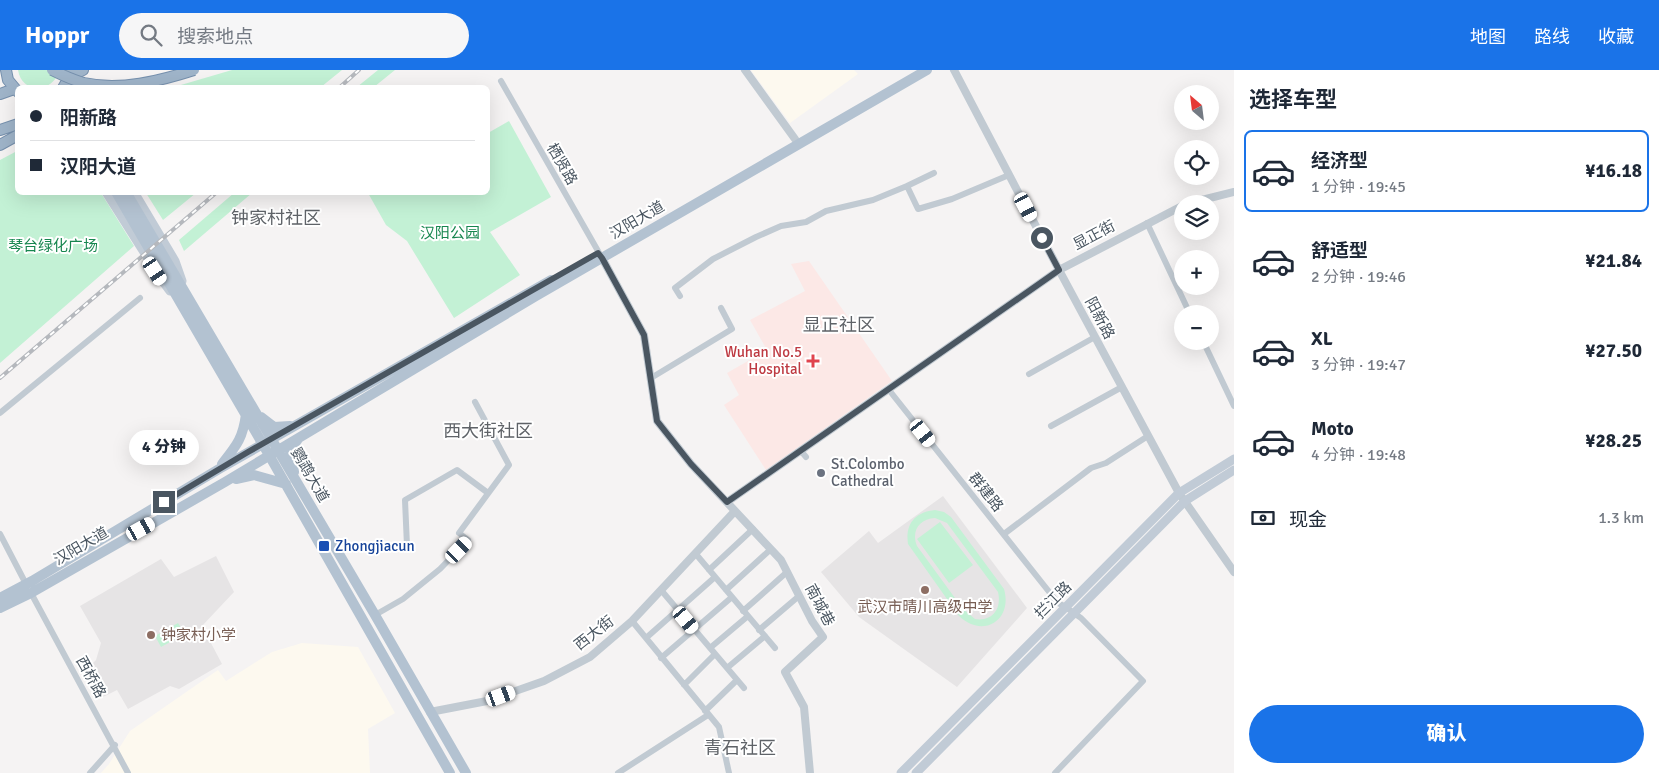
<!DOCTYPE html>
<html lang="zh">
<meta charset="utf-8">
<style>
:root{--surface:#fff;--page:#f6f6f7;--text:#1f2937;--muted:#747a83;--line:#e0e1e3;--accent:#1a73e8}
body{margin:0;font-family:Signika,"Noto Sans SC",sans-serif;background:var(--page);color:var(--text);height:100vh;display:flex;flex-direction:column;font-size:19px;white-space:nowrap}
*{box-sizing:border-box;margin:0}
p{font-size:16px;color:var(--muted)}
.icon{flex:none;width:28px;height:28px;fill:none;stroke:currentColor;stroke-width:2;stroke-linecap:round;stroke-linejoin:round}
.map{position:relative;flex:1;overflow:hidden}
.side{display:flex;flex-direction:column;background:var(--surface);width:425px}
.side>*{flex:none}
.banner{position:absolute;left:15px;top:15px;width:475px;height:110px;border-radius:8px;box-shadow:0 5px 20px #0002;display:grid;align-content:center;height:110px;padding:0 15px;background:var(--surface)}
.needle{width:32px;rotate:332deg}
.buttons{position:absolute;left:1174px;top:15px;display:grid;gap:10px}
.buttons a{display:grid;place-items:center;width:45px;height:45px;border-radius:50%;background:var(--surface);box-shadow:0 5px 20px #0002;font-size:25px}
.end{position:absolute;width:22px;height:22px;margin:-11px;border:6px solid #4a5661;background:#fff;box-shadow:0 0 0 2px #fff}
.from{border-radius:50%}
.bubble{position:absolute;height:35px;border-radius:18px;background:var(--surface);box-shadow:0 5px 20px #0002;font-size:16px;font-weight:800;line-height:35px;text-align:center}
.car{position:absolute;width:15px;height:30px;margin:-15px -8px;border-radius:6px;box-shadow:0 0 4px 1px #0007;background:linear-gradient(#fff 24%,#345 0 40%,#fff 0 76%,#345 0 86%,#fff 0)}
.banner b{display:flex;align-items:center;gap:18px;height:48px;font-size:19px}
.banner b+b{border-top:1px solid var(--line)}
.banner i{width:12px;height:12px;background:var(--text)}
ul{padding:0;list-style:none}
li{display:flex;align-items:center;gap:15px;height:82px;margin:0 10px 8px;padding:0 5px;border:2px solid transparent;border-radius:8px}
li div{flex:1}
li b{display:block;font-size:19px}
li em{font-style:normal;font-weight:800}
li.on{border-color:var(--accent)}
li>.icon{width:45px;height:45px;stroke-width:1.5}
h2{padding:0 15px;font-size:22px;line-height:60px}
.pay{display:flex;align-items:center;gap:12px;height:55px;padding:0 15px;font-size:19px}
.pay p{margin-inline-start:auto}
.cta{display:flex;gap:10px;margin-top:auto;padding:10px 15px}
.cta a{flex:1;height:58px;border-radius:30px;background:var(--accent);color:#fff;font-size:20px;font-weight:800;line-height:58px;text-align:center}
header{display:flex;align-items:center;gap:30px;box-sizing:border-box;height:70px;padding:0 25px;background:var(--accent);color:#fff}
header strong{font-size:24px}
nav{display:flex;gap:28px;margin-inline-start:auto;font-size:18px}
.search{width:350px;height:45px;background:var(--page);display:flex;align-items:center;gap:12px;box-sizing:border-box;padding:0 18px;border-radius:28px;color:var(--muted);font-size:19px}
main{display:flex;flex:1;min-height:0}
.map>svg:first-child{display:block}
.commercial{fill:#fdf9ef}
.education{fill:#e6e4e5}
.medical{fill:#fce8e6}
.green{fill:#c3f1d5;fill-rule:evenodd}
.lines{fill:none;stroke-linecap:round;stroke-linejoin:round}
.trunk-casing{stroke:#7690ad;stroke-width:12}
.minor{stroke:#c1cad2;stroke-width:6}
.tertiary{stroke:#c1cad2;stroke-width:8}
.secondary{stroke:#c1cbd6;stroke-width:9}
.primary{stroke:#b3c2d1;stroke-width:10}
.trunk{stroke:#9fb4c9;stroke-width:10}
.rail-casing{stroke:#b5b8bd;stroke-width:4}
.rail{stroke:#fff;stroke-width:2;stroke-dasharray:5.5;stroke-linecap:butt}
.trunk-bridge-casing{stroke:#7690ad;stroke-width:12;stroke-linecap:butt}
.trunk-bridge{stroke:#9fb4c9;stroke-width:10}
.route{stroke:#4a5661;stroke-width:6}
.health-dot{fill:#e0444e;stroke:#fff;stroke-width:2}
.worship-dot{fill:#6b7280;stroke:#fff;stroke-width:2}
.transit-dot{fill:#1a4fb4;stroke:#fff;stroke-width:2}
.education-dot{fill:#8d6e63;stroke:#fff;stroke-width:2}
.labels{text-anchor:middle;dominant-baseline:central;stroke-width:4;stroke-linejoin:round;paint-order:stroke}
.street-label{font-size:15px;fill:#4a5661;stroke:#fff}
.park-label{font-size:15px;fill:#17864f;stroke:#fff}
.health-label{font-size:15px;fill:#be3a42;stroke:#fff;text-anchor:end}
.worship-label{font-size:15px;fill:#5b616d;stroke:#fff;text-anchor:start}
.transit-label{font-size:15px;fill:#164399;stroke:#fff;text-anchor:start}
.education-label{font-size:15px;fill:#785e54;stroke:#fff}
.quarter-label{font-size:18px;fill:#5f6368;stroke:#fff}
</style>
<header>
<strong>Hoppr</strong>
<div class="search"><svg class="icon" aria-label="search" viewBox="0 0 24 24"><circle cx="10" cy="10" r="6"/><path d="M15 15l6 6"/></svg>搜索地点</div>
<nav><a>地图</a><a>路线</a><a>收藏</a></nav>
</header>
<main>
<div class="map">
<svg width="1234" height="703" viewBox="0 0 1234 703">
<rect width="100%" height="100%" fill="#f5f3f3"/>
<path class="commercial" d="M751 0H854L858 4 790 53Z
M302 573 358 577 395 643 368 659 370 703H101L109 694 130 661 218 600 226 611 272 582Z"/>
<path class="education" d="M943 426 1027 538 957 617 859 547 821 502 869 461 878 473Z
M216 486 234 522 202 556 222 594 179 619 170 616 128 639 117 620 103 627 87 599 96 590 101 573 80 536 161 489 174 507Z"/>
<path class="medical" d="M809 191 892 311 766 400 724 335 739 325 727 303 767 280 750 250 805 221 791 194Z"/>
<path class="green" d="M18 0H60C53 23 22 25 18 0Z
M232 0H342L321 17H174Z
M378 0H395L374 17H357Z
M509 51 551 127 490 162 520 205 454 248 407 171 386 155 368 123 488 122V63Z
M17 81 18 122 101 123 134 176 0 293V90Z
M146 123H196L163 150Z
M234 123H252L184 181 179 170Z
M935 440 944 442 951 447 1004 519C1013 550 983 569 959 546L908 474C905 454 915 442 935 440ZM935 448 947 453 998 522C1002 538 993 552 975 549L963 539 917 476C911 461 919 449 935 448Z
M940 452 973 495 949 513 917 469Z
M178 553 185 564 161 577 155 566Z"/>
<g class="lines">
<g class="trunk-casing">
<path id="trunk" d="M6 0 8 10 18 22
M69 7 83 0
M63 18 67 11 70 0
M0 24 14 19
M0 60 18 54
M0 75 18 65"/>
</g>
<path class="minor" d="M501 11 602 188
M907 116 934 103
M1147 153 1190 244
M680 226 675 218 713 189 756 167 781 156 806 152 826 141 873 130 907 116 918 139 952 129 1009 105
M1203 271 1234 336
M1029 304 1095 267
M651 308 732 259 721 238
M889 320 1058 533C1067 537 1073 543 1081 548L1143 611 1055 703
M0 343 140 228
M1051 356 1122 317
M801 381 806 387
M0 464 26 514
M1004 464 1091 398 1106 393 1148 366
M407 476 405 430 457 400 488 423
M695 483 775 578
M709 500 753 459
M661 520 744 618
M726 520 771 479
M31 523 128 703
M743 541 787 502
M375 545 403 529 440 499 468 470 459 463 509 395 475 332
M632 551 719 657 729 703
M759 560 799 526
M646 568 715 507
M710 578 748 546
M661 588 732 527
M727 598 765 566
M684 615 715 584
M705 641 737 610
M90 703 115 675
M618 703 708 645"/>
<path class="tertiary" d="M745 0 795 69
M954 0 1059 200 1179 423 1234 502
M1186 134 1234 122
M602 188 644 265 657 351 691 394 781 490 812 551 823 567 785 602 804 637 810 703
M727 432 1059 200 1182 136
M430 642 487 631 544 611 590 587 632 551 735 441"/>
<path class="secondary" d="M106 122 161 209 170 221
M134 122 175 191 182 211
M901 703 1179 423 1234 389
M916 703 1185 431 1234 400"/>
<path class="primary" d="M116 122 269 385 450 703
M126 122 375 545 466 703
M261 347 274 357 290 356
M222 394C237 375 243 368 246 344
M294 402 290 381 298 369
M236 409 254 405 286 414
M0 528 32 511 219 399 551 210
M0 538 31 523 225 412 536 226 927 0"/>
<use href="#trunk" class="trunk"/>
<g class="rail-casing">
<path id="rail" d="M339 18 359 0
M0 308 217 122"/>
</g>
<use href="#rail" class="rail"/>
<g class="trunk-bridge-casing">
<path id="trunk-bridge" d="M52 0C62 5 73 10 84 13 120 21 160 11 194 0"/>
</g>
<use href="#trunk-bridge" class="trunk-bridge"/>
</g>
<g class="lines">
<path class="route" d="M164 432 248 382 598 183 602 188 644 265 657 351 691 394 727 432 1059 200 1042 168"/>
</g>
<path class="health-dot" d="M810.5 283.5h5v5h5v5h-5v5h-5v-5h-5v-5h5z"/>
<circle class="worship-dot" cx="821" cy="403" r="5"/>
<rect class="transit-dot" x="318" y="470" width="12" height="12" rx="2.5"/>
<g class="education-dot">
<circle cx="925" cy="520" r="5"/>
<circle cx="151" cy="565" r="5"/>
</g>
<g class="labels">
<g class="street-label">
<text transform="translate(562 94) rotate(60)">栖贤路</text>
<text transform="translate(637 150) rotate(-30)">汉阳大道</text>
<text transform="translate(1094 165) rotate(-28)">显正街</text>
<text transform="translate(1100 248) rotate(62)">阳新路</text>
<text transform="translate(310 405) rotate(60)">鹦鹉大道</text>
<text transform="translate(986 422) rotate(51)">群建路</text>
<text transform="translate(81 476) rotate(-30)">汉阳大道</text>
<text transform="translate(1053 530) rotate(-45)">拦江路</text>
<text transform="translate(820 535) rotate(62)">南城巷</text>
<text transform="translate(594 563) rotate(-38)">西大街</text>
<text transform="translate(91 607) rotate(61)">西桥路</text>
</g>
<g class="park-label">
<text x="450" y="163">汉阳公园</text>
<text x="53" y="176">琴台绿化广场</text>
</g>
<g class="health-label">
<text x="802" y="282">Wuhan No.5<tspan x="802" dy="17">Hospital</tspan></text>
</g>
<g class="worship-label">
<text x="831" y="394">St.Colombo<tspan x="831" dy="17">Cathedral</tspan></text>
</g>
<g class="transit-label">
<text x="335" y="476">Zhongjiacun</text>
</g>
<g class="education-label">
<text x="925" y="537">武汉市晴川高级中学</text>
<text x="161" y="565" text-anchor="start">钟家村小学</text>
</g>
<g class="quarter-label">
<text x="276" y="148">钟家村社区</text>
<text x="839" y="255">显正社区</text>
<text x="488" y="361">西大街社区</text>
<text x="740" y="678">青石社区</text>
</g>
</g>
</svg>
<div class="buttons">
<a><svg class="needle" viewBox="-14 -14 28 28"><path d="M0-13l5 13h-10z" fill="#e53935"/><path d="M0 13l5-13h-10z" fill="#747a83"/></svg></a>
<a><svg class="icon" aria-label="locate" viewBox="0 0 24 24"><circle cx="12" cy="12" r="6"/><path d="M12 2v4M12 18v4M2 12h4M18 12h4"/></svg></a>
<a><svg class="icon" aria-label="layers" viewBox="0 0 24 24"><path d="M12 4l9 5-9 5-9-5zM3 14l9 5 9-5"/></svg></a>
<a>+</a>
<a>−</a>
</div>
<i class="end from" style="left:1042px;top:168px"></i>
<i class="end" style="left:164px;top:432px"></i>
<div class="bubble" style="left:129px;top:360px;width:70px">4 分钟</div>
<i class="car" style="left:1026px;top:137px;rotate:152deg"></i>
<i class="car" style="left:155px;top:201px;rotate:147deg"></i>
<i class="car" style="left:923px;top:363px;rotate:141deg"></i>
<i class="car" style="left:141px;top:459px;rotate:61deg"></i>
<i class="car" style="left:459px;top:480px;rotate:44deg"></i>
<i class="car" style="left:686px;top:550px;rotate:140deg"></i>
<i class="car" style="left:501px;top:626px;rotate:70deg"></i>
<div class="banner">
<b><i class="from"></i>阳新路</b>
<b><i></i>汉阳大道</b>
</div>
</div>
<section class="side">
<h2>选择车型</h2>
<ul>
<li class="on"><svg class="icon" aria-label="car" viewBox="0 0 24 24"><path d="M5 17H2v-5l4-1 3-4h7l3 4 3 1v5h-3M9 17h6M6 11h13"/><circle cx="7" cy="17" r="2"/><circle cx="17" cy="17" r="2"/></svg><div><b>经济型</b><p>1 分钟 · 19:45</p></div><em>¥16.18</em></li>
<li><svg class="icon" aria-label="car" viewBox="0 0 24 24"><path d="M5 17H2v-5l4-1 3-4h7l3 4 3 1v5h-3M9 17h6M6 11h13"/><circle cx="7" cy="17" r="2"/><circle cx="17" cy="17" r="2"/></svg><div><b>舒适型</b><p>2 分钟 · 19:46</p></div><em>¥21.84</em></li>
<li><svg class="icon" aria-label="car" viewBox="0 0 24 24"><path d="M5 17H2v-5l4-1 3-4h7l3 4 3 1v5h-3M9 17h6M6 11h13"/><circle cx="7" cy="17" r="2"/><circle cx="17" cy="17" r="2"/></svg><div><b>XL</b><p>3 分钟 · 19:47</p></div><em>¥27.50</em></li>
<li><svg class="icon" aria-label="car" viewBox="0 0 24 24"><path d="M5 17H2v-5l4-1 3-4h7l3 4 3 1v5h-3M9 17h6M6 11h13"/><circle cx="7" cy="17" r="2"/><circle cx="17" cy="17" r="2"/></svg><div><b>Moto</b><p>4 分钟 · 19:48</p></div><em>¥28.25</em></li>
</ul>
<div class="pay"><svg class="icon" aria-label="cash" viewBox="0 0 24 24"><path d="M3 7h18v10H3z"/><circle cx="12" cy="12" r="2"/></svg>现金<p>1.3 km</p></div>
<div class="cta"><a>确认</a></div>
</section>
</main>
